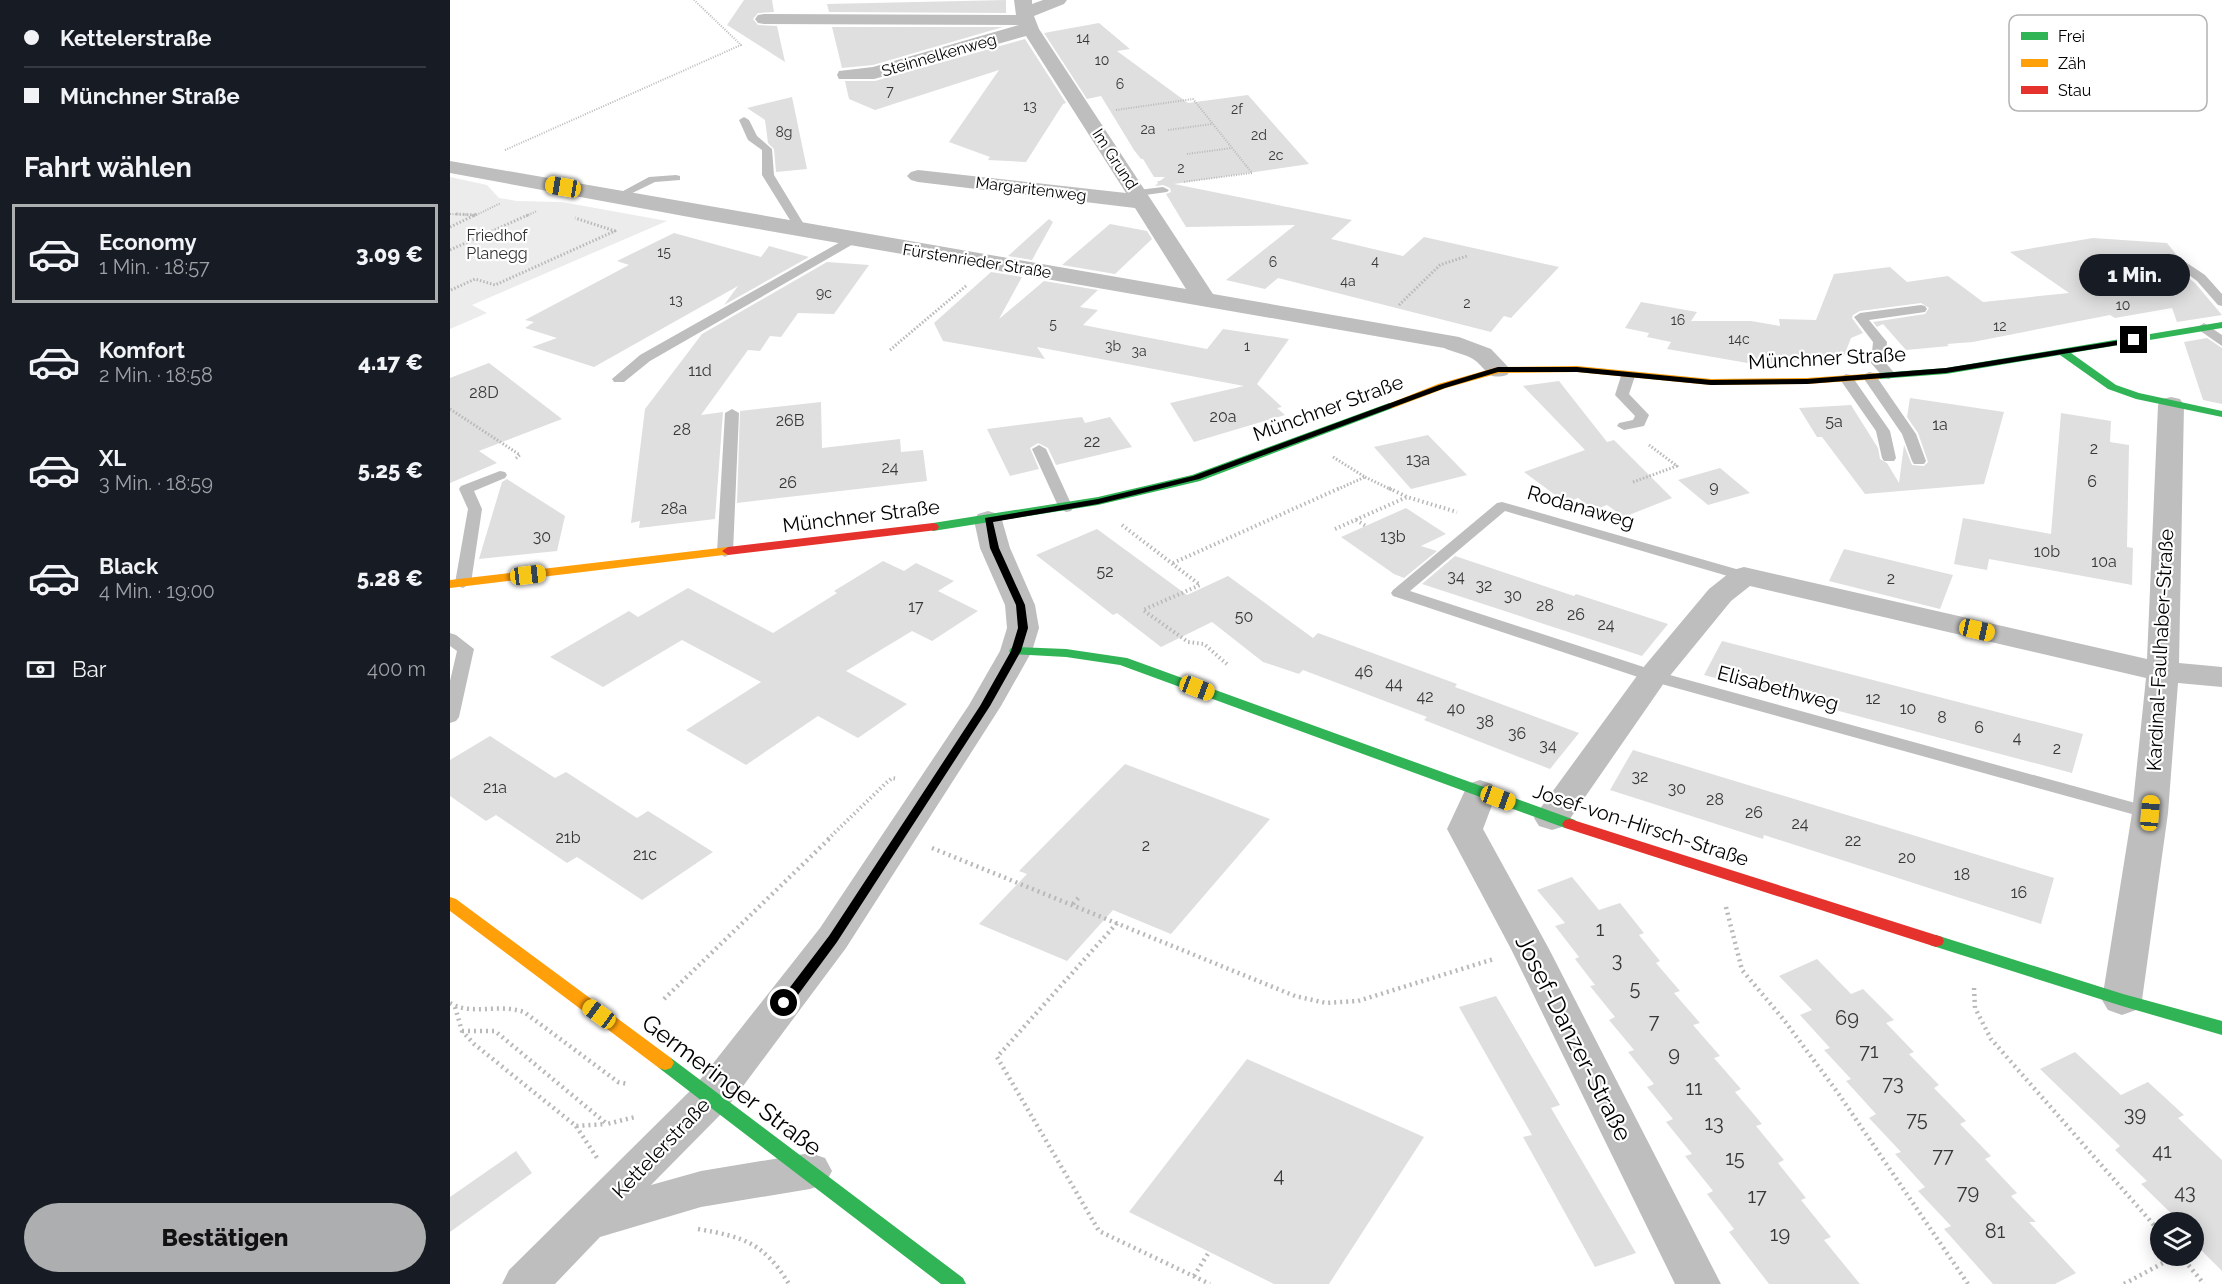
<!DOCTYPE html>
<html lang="de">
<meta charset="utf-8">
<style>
:root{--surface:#171b24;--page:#242831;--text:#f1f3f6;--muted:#9ea1a6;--line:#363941;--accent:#adaeaf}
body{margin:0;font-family:Raleway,sans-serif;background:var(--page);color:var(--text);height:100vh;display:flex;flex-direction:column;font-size:22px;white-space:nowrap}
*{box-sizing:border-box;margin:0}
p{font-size:20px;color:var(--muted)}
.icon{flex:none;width:33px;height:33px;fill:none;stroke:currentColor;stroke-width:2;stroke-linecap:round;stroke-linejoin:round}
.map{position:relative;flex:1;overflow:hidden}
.drawer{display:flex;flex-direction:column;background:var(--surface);width:450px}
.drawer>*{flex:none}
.banner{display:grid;align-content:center;height:132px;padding:0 24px;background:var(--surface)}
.controls{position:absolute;left:1700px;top:1212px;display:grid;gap:12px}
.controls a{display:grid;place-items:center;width:54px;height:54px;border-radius:50%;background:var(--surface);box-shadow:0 3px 15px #0003;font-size:30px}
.end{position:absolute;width:27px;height:27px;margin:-14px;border:8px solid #000;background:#fff;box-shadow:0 0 0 3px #fff}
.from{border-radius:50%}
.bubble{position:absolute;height:42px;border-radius:21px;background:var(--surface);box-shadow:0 3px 15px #0003;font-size:20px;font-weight:800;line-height:42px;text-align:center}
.car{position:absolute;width:18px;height:36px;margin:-18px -9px;border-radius:8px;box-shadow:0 0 4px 2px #0007;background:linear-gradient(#f5c518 24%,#345 0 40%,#f5c518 0 76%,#345 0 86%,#f5c518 0)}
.banner b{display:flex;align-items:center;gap:21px;height:57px;font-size:22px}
.banner b+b{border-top:2px solid var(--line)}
.banner i{width:15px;height:15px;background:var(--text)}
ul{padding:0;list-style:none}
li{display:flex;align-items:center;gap:18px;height:99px;margin:0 12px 9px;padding:0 12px;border:3px solid transparent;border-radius:0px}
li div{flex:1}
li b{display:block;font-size:22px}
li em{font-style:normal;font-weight:800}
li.active{border-color:var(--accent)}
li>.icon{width:54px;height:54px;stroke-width:1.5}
h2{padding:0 24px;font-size:27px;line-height:72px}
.pay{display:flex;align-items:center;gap:15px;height:66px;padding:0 24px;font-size:22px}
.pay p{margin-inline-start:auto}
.primary-button{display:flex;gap:12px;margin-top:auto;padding:12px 24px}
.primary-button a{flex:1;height:69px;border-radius:36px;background:var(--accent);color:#111;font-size:24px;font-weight:800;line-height:69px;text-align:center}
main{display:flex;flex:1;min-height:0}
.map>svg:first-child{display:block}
.green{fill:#ececec}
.building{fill:#dfdfdf}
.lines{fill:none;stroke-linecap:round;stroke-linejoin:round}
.path-far3{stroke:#b9b9b9;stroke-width:2;stroke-dasharray:1 1.5;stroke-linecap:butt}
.path-far2{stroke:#b9b9b9;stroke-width:3;stroke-dasharray:1.5 2;stroke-linecap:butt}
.path-far1{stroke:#b9b9b9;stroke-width:4;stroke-dasharray:1.5 3;stroke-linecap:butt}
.path{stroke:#b9b9b9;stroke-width:4.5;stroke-dasharray:2 4;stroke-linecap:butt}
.lane{fill:#bebebe;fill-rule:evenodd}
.street{fill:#bebebe;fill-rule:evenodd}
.fast{fill:#30b455;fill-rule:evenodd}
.slow{fill:#ff9f0a;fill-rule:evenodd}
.jam{fill:#e5322d;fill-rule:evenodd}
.route{fill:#000}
.labels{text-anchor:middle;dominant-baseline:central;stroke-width:4.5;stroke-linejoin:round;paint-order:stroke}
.far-number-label{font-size:14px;fill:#383838}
.far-street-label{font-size:16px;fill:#000;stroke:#fff}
.far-park-label{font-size:16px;fill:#333;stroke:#fff}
.number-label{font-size:16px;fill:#383838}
.street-label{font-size:20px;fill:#000;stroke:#fff}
.near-number-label{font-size:20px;fill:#383838}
.near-street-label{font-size:24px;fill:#000;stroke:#fff}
.key{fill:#fff;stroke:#b2b2b2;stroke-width:1.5}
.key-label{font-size:16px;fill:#000}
</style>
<main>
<section class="drawer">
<div class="banner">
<b><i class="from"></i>Kettelerstraße</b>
<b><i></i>Münchner Straße</b>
</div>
<h2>Fahrt wählen</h2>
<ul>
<li class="active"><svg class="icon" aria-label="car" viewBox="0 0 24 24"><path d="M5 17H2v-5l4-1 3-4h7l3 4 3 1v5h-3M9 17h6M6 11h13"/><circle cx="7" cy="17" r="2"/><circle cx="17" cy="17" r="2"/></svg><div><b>Economy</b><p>1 Min. · 18:57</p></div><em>3.09 €</em></li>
<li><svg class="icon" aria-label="car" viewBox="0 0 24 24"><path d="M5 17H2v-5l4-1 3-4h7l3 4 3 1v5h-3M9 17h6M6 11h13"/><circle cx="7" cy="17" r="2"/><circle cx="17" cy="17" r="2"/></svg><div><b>Komfort</b><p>2 Min. · 18:58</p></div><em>4.17 €</em></li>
<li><svg class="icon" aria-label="car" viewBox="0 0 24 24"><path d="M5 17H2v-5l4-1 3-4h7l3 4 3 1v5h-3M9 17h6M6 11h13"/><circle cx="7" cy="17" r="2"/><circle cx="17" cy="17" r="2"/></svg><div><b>XL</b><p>3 Min. · 18:59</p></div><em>5.25 €</em></li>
<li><svg class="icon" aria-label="car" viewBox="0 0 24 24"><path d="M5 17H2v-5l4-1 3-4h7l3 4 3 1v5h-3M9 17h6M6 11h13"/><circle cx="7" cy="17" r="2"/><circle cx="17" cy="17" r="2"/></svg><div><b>Black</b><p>4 Min. · 19:00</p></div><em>5.28 €</em></li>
</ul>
<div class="pay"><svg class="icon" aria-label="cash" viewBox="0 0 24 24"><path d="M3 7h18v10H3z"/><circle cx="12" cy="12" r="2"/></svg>Bar<p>400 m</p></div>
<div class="primary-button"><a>Bestätigen</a></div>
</section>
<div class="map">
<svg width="1772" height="1284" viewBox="0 0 1772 1284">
<rect width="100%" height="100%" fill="#fff"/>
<path class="green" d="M0 177 37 185 49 198 67 201 112 202 217 221 22 305 37 313 0 329Z"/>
<path class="building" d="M294 0H322L324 12 308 13 303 19 308 25 327 26 335 62 277 25Z
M556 0V13L379 12 377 4Z
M649 23 680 49 667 51 738 103 798 95 859 164 724 184 902 220 881 239 953 256 974 237 1109 267 1061 318 1054 316 1041 332 828 278 815 289 776 280 845 225 736 227 716 194 721 192 720 188 713 185 705 186 708 183 707 181H710L715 177H704L693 159H691L684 150 651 96 637 99 594 33Z
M382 27H553L423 65 392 68Z
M575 39 616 103 613 104 576 162 538 160 540 157 499 142 549 70 425 110 399 99 395 81H425Z
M342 97 357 169 326 172 324 149 318 143 315 120 297 108Z
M599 219 603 222 582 260 558 256Z
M660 224 697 231 702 239 665 274 612 265Z
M224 233 311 257 319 246 359 257 274 305 288 286 144 367 82 347 107 338 75 328 84 322 75 320 179 265 167 261Z
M1643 238 1717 243 1729 258 1723 263 1725 267 1745 283 1772 315 1727 322 1722 308 1665 318 1660 315 1523 342 1497 344 1499 346 1456 350 1433 324 1427 327 1423 322 1475 314 1479 308 1471 303 1410 311 1403 315 1402 318 1413 333 1401 338 1394 356 1309 365 1217 349 1221 342 1197 337 1199 333 1175 328 1191 302 1247 312 1241 321H1301L1330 326 1329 319 1366 320 1384 274 1440 267 1457 282 1498 276 1533 302 1619 293 1560 252Z
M377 262 419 265 384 314 348 313 331 337 320 336 310 351 298 350 251 415 273 412 265 519 189 528 190 521 181 523 195 409 252 334Z
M541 272 572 277 549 319 594 281 648 290 630 307 648 310 633 325 757 349 773 329 839 339 807 384 832 407 827 408 835 415 744 442 720 403 794 386 587 347 595 359 493 341 484 323Z
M1757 338 1772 348V404L1753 400 1734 342Z
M39 363 112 419 29 451 47 463 0 483V378Z
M1109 381 1157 442 1164 440 1222 498 1174 517 1157 505 1144 510 1128 498 1116 503 1074 472 1135 450 1073 386Z
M1460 398 1554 412 1534 484 1415 494 1372 437H1367L1349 408 1401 405 1428 448 1430 459 1437 463 1449 483 1454 445 1462 465 1474 466 1478 462 1468 433 1457 417Z
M371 402 372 448 450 439 451 452 473 450 477 481 287 503 290 411Z
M1611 413 1661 421 1660 442 1679 445 1677 547 1683 548 1682 585 1539 559 1537 570 1504 564 1513 518 1601 534Z
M632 417 635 423 660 417 682 447 606 465 598 448 588 443 580 448 589 469 560 476 537 429Z
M978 435 1017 475 961 489 924 447Z
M1270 468 1300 493 1258 505 1228 480Z
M57 479 115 516 107 551 29 559 52 482Z
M956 508 996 534 971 546 987 551 954 578 944 574 891 537Z
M647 529 737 595 778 576 863 638 868 633 1007 684 1005 687 1129 733 1100 769 974 720 977 717 853 670 849 674 813 662 762 622 711 647 667 613 663 615 586 555Z
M1394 549 1503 575 1490 609 1379 581Z
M1005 556 1124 596 1126 594 1218 624 1192 656 972 584Z
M433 561 454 571 466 563 504 581 488 591 528 611 482 641 462 631 396 671 457 704 408 738 368 716 296 765 236 730 311 682 232 640 153 687 100 657 179 611 188 617 238 588 323 633 387 593 384 591Z
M1272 641 1633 734 1622 773 1254 675Z
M40 736 105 778 116 772 187 818 198 811 263 852 192 900 127 857 117 863 46 815 36 821 0 796V760Z
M1183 750 1604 878 1591 924 1314 835 1313 839 1160 790Z
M675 764 820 819 721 934 663 910 617 961 529 924 577 874 569 871Z
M1122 877 1149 910 1170 903 1194 933 1189 935 1210 961 1206 963 1230 991 1224 993 1250 1023 1243 1025 1270 1056 1264 1058 1291 1089 1285 1092 1312 1124 1306 1126 1334 1160 1328 1163 1356 1198 1351 1200 1381 1237 1374 1240 1410 1284H1319L1279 1232 1284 1229 1257 1194 1263 1191 1235 1156 1242 1154 1216 1122 1223 1119 1197 1087 1204 1084 1178 1052 1184 1050 1159 1020 1165 1017 1140 986 1145 985 1125 959 1129 957 1105 926 1115 923 1087 890Z
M1367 959 1401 994 1413 989 1444 1020 1436 1023 1464 1052 1459 1054 1489 1085 1484 1088 1516 1121 1510 1124 1541 1156 1535 1159 1567 1193 1561 1196 1586 1222H1579L1626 1273 1605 1284H1543L1494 1229 1501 1226 1468 1191 1475 1187 1445 1154 1451 1152 1419 1118 1426 1114 1396 1081 1401 1079 1374 1050 1380 1048 1350 1015 1362 1010 1329 976Z
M1046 996 1110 1105 1101 1108 1186 1253 1145 1267 1073 1137 1082 1135 1009 1007Z
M1625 1052 1671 1095 1698 1082 1734 1115 1728 1118 1772 1160V1271L1743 1242V1222H1730L1691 1184 1697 1181 1665 1150 1670 1146 1590 1069Z
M797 1059 974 1137 879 1284H824L679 1212Z
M66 1151 82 1173 0 1232V1197Z"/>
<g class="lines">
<path class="path-far3" d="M666 110 743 99 802 173 733 182
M718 130 762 124
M55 150 291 45 244 0
M737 154 782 148
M0 214 25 215
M24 216 51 203
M76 216 87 211"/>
<path class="path-far2" d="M6 214 25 215
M0 227 27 214
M0 250 80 214
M1 290 25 279 45 285 165 231 125 218
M949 305 990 265 1017 256
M440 350 517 285
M0 409 70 455 65 459
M883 457 915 477 886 490
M915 477 942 490
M1183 482 1227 466 1199 445"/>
<path class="path-far1" d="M939 488 957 497 1007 512
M906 520 916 526
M672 525 750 585 693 610 738 642 754 644 778 665
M885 529 957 497
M723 563 890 488
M378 839 435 784 442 778 448 779"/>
<path class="path" d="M482 848 845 996 876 1003 908 1001 1044 959
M623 904 630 896
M1276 907 1292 970 1334 1020 1388 1093 1518 1284
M667 923 547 1057 649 1231 760 1284
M1524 988 1525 1008 1541 1039 1710 1232
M214 999 380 838
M0 1003C21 1016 48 1003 74 1012L168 1082 178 1084
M5 1007 12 1031 24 1044 126 1126 156 1124
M12 1031H45L157 1124 185 1117
M126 1126 147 1158
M248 1229C294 1237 314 1243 339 1284
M1731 1256 1754 1284
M744 1276 759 1252
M1674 1284 1726 1256"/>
<path class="lane" d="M294 117 299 120 307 136 322 149 324 175 358 231 356 233H348L312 175V150L298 140 289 120Z
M226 175 230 176V180L205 182 168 200 162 197 199 177Z
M713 187 719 190 717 192 688 196 682 193 688 190Z
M401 236 407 240 405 243 200 361 174 382H164L162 379 190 355Z
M1731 259 1755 275 1772 294V306L1768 305 1747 281 1727 266 1725 263Z
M1471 305 1475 306 1477 309 1475 312 1419 320 1437 342 1435 362 1446 375 1439 379 1434 378 1421 363 1423 342 1404 317 1410 313Z
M1754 323 1772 335V346L1749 330 1748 327Z
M1178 372 1185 376 1179 394 1199 415 1194 426 1174 430 1167 426 1169 423 1183 420 1185 416 1165 395 1171 376Z
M1419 372 1424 373 1466 434 1476 461 1474 464H1464L1462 461 1452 434 1412 376Z
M1396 374 1401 375 1440 431 1446 458 1444 461H1434L1432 458 1426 431 1389 378Z
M282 409 289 413 283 552 275 557 267 552 275 413Z
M589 445 596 449 623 508 621 511 616 512 609 508 582 449Z
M50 471 55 472 57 475 55 478 24 491 32 509 21 583 13 588 7 586 5 583 18 509 9 489 11 486Z
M1052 502 1300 573 1302 576 1294 581 1288 579 1055 511 960 591 1209 672 1707 809 1709 813 1707 817 1700 819 1197 680 943 596 941 593 943 590 1047 503Z
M0 633 6 635 24 649 9 717 6 721 0 723V681L7 651 0 646Z"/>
<path class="street" d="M564 0H582V4L593 0H617L614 4 584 16 589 29 763 294 1009 337 1041 349 1061 370 1057 375C1036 381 1038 369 1023 359 1015 354 1003 352 994 348L250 219 0 173V161L736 289 685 208 468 182 461 180 457 176 461 172 468 170 676 193 576 36 424 79H389L387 75 389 71 423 67 569 25 314 24 308 23 305 19 308 15 314 14 566 15Z
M1721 397 1730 399 1734 405 1729 663 1772 667V687L1728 683 1718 813 1692 1000 1686 1010 1672 1015 1658 1010 1652 1000 1682 813 1696 678 1300 586 1281 601 1214 683 1115 826 1102 830 1089 826 1084 818 1089 810 1192 669 1259 589 1283 570 1294 567 1697 659 1708 405 1712 399Z
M538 511 548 514 552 520 560 548 585 605 589 628 582 651 551 706 396 948 276 1109 201 1185 251 1171 360 1153 375 1158 382 1171 375 1184 360 1189 251 1207 150 1237 105 1284H52L59 1270 246 1085 370 928 519 705 550 651 557 628 555 605 530 548 524 520 528 514Z
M1030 780 1042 784 1047 792 1033 829 1099 949 1271 1284H1225L1061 949 997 829 1018 784Z"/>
<path class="fast" d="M1772 322V328L1621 353 1666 385 1689 393 1772 411V417L1686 399 1658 389 1610 355 1496 374 1429 379 1424 376 1429 373 1496 368Z
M939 403 945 406 943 408 750 481 648 505 483 531 477 527 483 523 648 497 742 475Z
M566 647 616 649 677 658 1125 820 1128 824 1125 828H1115L670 665 616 657 561 654 559 651 561 648Z
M1486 935 1673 994 1772 1021V1035L1672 1006 1480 945 1478 941 1480 937Z
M215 1056 221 1058 513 1278 516 1284H491L209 1068 206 1063 209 1058Z"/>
<path class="slow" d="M1127 366 1261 379 1357 378 1429 373 1434 376 1429 379 1357 384 1261 385 1127 372 1049 373 996 388 943 408H935L933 406 988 384 1048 367Z
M278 547 284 551 282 554 0 588V580Z
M0 897 6 899 221 1058 224 1063 221 1068 215 1070 209 1068 0 911Z"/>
<path class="jam" d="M483 523 487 524 489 527 487 530 278 555 272 551 278 547Z
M1120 819 1492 937 1494 941 1492 945 1486 947 1115 828 1112 824 1115 820Z"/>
</g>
<path class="route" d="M1684 338 1686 339V342L1496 373 1357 384 1261 385 1127 372H1048L995 388 749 479 648 504 543 522 549 548 575 605 578 628 571 651 540 706 387 942 339 1007 334 1008 328 1003 379 936 530 706 561 651 568 628 566 605 540 548 535 518 648 499 743 476 989 385 1048 367H1127L1261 380 1357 379 1496 368Z"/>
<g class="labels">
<g class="far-number-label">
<text x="633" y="38">14</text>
<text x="652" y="60">10</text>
<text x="670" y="84">6</text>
<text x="440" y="91">7</text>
<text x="580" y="106">13</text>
<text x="787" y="109">2f</text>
<text x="698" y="129">2a</text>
<text x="334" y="132">8g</text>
<text x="809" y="135">2d</text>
<text x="826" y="155">2c</text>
<text x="731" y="168">2</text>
<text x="214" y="252">15</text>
<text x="925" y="261">4</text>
<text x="823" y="262">6</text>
<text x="898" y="281">4a</text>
<text x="374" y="293">9c</text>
<text x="226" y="300">13</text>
<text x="1017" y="303">2</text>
<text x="1673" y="305">10</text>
<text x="1228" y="320">16</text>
<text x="603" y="324">5</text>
<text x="1550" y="326">12</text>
<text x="1289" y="339">14c</text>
<text x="663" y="346">3b</text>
<text x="797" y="346">1</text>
<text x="689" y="351">3a</text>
</g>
<g class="far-street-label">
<text transform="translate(489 55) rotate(-16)">Steinnelkenweg</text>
<text transform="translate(665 159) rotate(57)">Im Grund</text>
<text transform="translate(581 189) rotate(7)">Margaritenweg</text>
<text transform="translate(527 261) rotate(9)">Fürstenrieder Straße</text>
</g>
<g class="far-park-label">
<text x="47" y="235">Friedhof<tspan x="47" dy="18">Planegg</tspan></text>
</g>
<g class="number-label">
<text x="250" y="370">11d</text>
<text x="34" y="392">28D</text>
<text x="773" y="416">20a</text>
<text x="340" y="420">26B</text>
<text x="1384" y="421">5a</text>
<text x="1490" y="424">1a</text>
<text x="232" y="429">28</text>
<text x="642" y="441">22</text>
<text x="1644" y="448">2</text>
<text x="968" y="459">13a</text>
<text x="440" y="467">24</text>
<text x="1642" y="481">6</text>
<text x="338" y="482">26</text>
<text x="1264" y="486">9</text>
<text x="224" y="508">28a</text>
<text x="92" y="536">30</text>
<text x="943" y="536">13b</text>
<text x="1597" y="551">10b</text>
<text x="1654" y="561">10a</text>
<text x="655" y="571">52</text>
<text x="1006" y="576">34</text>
<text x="1441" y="578">2</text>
<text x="1034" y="585">32</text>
<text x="1063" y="595">30</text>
<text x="1095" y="605">28</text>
<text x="466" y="606">17</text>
<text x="1126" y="614">26</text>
<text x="794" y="616">50</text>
<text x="1156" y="624">24</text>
<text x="914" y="671">46</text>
<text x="944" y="683">44</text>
<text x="975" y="696">42</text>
<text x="1423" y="698">12</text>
<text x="1006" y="708">40</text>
<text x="1458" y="708">10</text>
<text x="1492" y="717">8</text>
<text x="1035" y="721">38</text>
<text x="1529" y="727">6</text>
<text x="1067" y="733">36</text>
<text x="1567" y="737">4</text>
<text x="1098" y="745">34</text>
<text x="1607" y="748">2</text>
<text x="1190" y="776">32</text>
<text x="45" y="787">21a</text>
<text x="1227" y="788">30</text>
<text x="1265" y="799">28</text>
<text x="1304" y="812">26</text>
<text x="1350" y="823">24</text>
<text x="118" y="837">21b</text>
<text x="1403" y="840">22</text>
<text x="696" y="845">2</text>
<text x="195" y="854">21c</text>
<text x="1457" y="857">20</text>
<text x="1512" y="874">18</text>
<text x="1569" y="892">16</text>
</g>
<g class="street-label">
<text transform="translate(1377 358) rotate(-3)">Münchner Straße</text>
<text transform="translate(878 408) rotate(-20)">Münchner Straße</text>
<text transform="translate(1131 507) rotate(16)">Rodanaweg</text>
<text transform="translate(411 516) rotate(-7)">Münchner Straße</text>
<text transform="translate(1710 650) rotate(-87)">Kardinal-Faulhaber-Straße</text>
<text transform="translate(1328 688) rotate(15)">Elisabethweg</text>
<text transform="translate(1191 825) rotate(18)">Josef-von-Hirsch-Straße</text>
<text transform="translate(211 1148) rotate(-46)">Kettelerstraße</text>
</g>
<g class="near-number-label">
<text x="1150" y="929">1</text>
<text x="1167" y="960">3</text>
<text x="1185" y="988">5</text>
<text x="1397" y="1018">69</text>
<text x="1204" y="1021">7</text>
<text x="1419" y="1051">71</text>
<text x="1224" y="1054">9</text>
<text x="1443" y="1083">73</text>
<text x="1244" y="1088">11</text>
<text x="1685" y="1114">39</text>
<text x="1467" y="1119">75</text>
<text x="1264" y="1123">13</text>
<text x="1712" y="1151">41</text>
<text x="1493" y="1155">77</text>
<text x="1285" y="1158">15</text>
<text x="829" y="1175">4</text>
<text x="1518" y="1192">79</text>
<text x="1735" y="1192">43</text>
<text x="1307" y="1196">17</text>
<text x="1545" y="1231">81</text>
<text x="1330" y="1234">19</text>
</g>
<g class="near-street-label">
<text transform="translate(1124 1038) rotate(63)">Josef-Danzer-Straße</text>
<text transform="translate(282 1085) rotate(37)">Germeringer Straße</text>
</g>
</g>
<rect x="1559" y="15" width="198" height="96" rx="9" class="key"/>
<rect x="1571" y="32" width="27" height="8" fill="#30b455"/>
<rect x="1571" y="59" width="27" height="8" fill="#ff9f0a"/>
<rect x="1571" y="86" width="27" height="8" fill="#e5322d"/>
<g class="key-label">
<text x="1608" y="42">Frei</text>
<text x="1608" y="69">Zäh</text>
<text x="1608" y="96">Stau</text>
</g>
</svg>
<div class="controls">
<a><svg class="icon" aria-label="layers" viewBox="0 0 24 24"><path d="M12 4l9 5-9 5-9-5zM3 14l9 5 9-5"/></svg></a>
</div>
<i class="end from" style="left:334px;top:1003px"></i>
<i class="end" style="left:1684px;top:340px"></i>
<div class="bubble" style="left:1629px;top:254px;width:111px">1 Min.</div>
<i class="car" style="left:113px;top:187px;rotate:280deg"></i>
<i class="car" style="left:78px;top:575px;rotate:83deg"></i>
<i class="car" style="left:1527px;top:630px;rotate:103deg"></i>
<i class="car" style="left:747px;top:688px;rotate:111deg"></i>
<i class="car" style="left:1048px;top:798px;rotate:110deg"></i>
<i class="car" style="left:1700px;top:813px;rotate:5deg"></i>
<i class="car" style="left:149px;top:1014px;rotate:306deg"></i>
</div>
</main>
